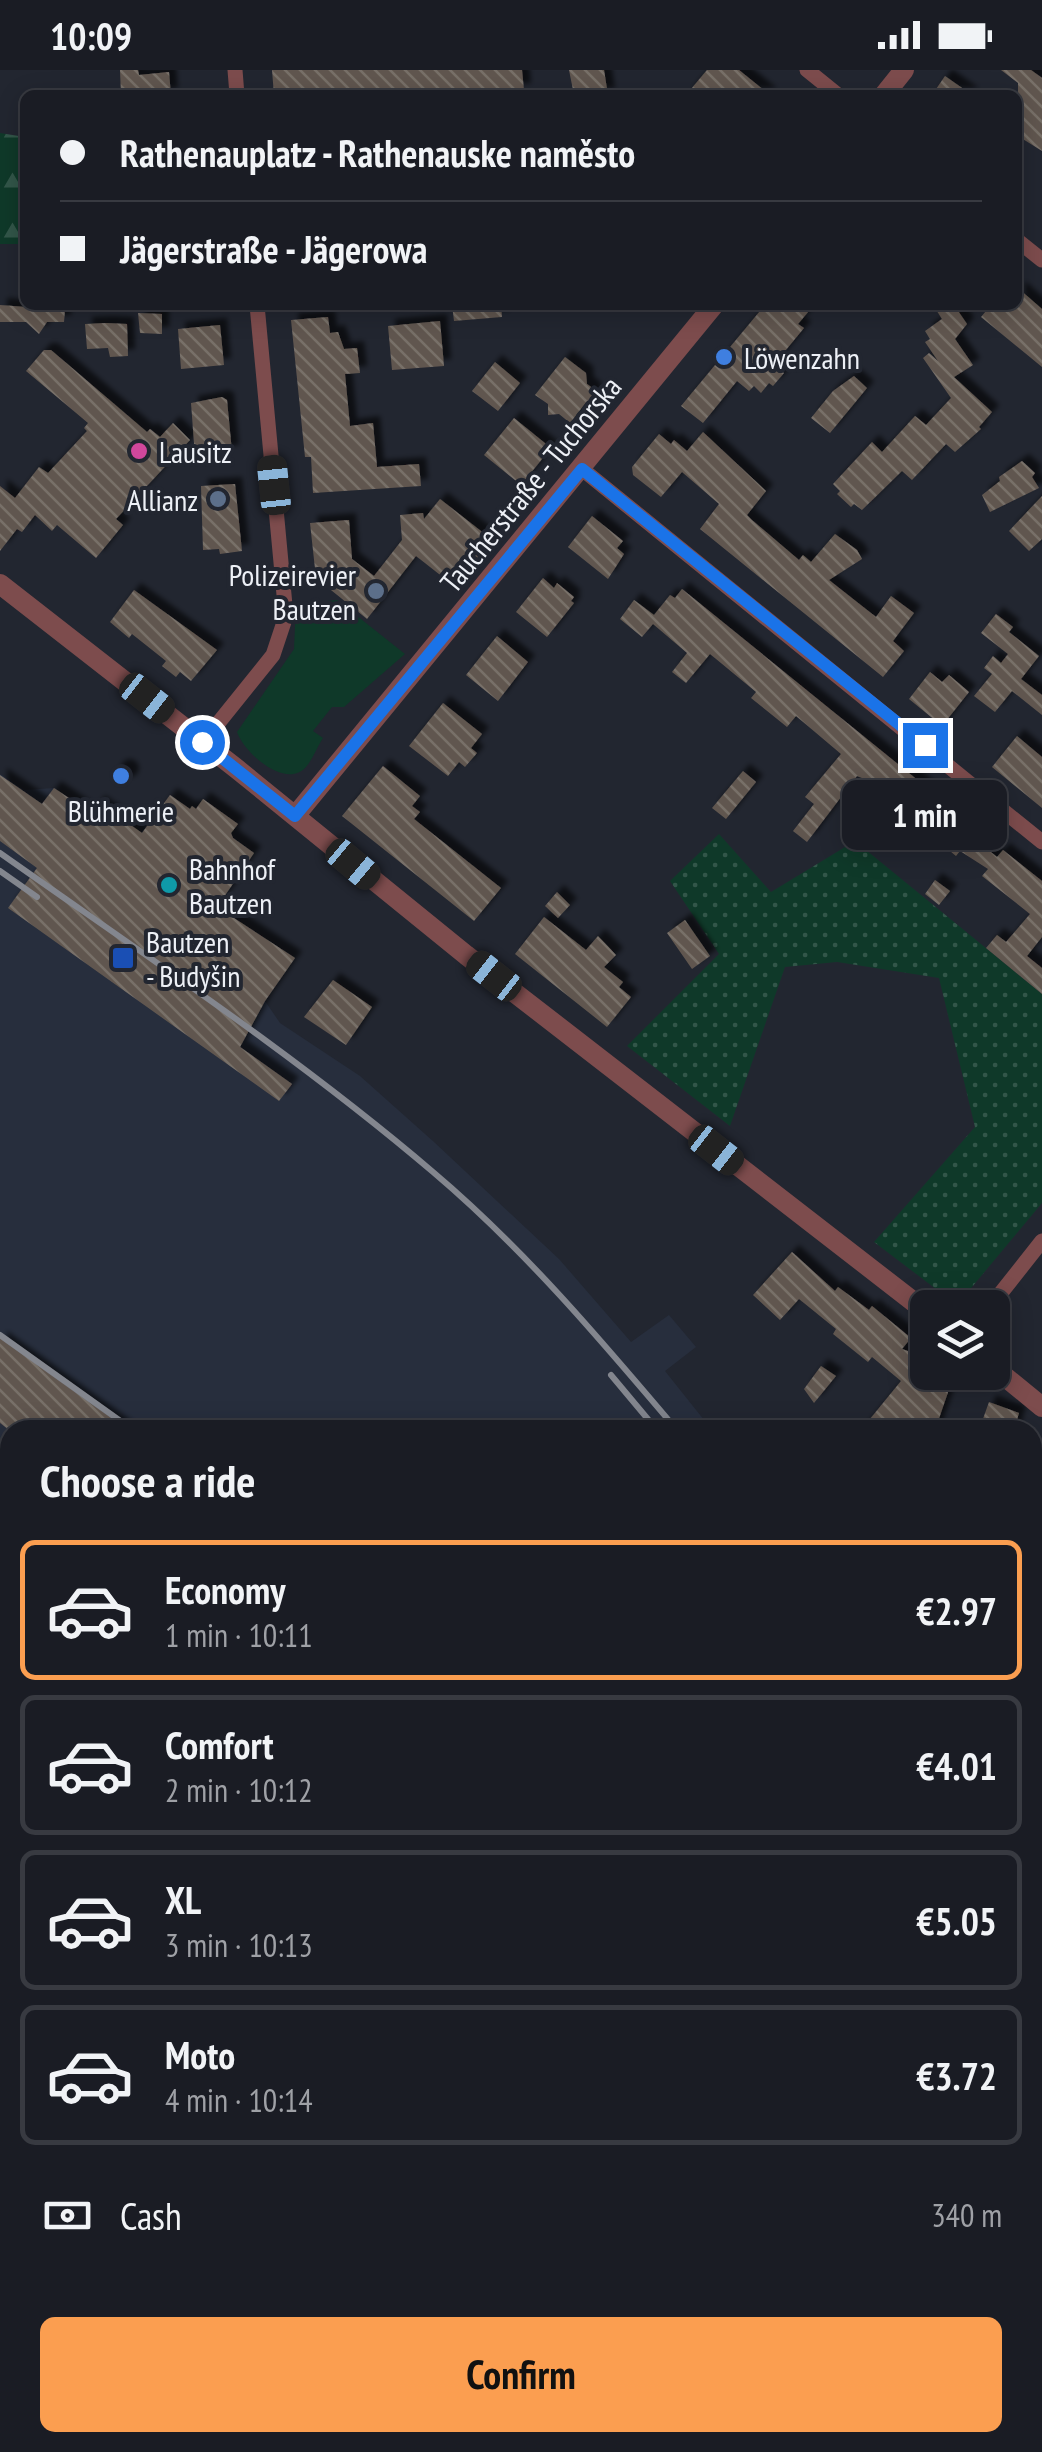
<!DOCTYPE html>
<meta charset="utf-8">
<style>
:root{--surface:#1a1c24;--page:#272931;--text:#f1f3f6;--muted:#9fa1a6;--line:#383a41;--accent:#fb9e50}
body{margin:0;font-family:"PT Sans Narrow",sans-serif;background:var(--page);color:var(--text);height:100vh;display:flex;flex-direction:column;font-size:38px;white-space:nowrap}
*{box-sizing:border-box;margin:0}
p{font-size:32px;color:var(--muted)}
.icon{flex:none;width:55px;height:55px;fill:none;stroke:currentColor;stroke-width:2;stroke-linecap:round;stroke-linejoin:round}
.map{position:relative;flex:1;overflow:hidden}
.side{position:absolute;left:0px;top:1350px;width:1042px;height:1032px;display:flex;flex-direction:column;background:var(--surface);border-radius:30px 30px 0 0;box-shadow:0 5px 25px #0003,0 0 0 2px var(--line)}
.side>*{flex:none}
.hud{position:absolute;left:20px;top:20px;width:1002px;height:220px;border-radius:15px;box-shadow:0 5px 25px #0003,0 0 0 2px var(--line);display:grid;align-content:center;height:220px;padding:0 40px;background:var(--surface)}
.tools{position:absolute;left:910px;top:1220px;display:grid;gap:20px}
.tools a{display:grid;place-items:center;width:100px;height:100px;border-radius:15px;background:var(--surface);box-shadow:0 5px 25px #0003,0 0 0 2px var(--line);font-size:50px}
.end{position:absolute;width:45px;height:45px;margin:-22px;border:12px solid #1a73e8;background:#fff;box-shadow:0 0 0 5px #fff}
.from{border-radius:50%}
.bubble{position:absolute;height:70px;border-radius:15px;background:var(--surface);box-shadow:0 5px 25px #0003,0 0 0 2px var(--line);font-size:32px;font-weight:800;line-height:70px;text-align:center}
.car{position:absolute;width:30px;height:60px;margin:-30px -15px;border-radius:12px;box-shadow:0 0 8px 2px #0007;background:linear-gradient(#222 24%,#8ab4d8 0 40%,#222 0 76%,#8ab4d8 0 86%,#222 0)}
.hud b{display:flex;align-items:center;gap:35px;height:95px;font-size:38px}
.hud b+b{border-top:2px solid var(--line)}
.hud i{width:25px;height:25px;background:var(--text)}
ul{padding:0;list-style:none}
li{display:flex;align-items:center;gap:30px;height:140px;margin:0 20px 15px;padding:0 20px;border:5px solid var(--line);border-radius:15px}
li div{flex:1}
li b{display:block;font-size:38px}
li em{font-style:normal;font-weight:800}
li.current{border-color:var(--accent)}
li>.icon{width:90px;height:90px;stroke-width:1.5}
h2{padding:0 40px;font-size:45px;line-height:120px}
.pay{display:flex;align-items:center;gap:25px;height:110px;padding:0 40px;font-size:38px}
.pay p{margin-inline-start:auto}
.cta{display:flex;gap:20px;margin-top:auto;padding:20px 40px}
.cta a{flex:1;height:115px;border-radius:15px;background:var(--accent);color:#111;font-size:40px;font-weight:800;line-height:115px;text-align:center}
.status{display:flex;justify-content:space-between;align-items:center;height:70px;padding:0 50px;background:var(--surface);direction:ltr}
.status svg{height:28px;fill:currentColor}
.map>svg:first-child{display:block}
.built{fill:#272e3d}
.industrial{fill:url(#industrial-grid)}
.grass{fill:url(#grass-dots)}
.forest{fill:url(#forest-firs)}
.park{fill:#0f3929}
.building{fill:url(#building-back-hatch);filter:url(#shadow)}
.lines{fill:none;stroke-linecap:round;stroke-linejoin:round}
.minor{stroke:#7d4c4d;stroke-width:15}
.tertiary{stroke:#7d4c4d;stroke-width:20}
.primary{stroke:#d36e71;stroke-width:25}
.rail{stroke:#83868e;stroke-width:6}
.route{stroke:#1a73e8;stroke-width:12}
.shop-dot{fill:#3f7fe0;stroke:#222630;stroke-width:4}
.hotel-dot{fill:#d1479c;stroke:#222630;stroke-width:4}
.service-dot{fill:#5c6f8a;stroke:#222630;stroke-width:4}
.culture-dot{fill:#0f9aa8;stroke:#222630;stroke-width:4}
.transit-dot{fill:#1a4fb4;stroke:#222630;stroke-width:4}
.labels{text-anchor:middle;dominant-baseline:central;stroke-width:8;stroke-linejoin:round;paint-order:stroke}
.poi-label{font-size:30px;fill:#edf0f6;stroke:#222630;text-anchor:start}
.street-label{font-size:30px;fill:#edf0f6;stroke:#222630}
</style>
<div class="status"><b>10:09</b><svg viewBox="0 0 49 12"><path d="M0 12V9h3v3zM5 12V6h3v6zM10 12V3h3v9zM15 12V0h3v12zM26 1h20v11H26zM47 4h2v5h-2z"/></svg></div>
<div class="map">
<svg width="1042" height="2382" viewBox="0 0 1042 2382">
<defs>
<pattern id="industrial-grid" width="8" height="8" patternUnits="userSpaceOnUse" patternTransform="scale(2.5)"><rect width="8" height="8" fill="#272e3d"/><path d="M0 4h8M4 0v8" fill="none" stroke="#3c4250"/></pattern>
<pattern id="grass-dots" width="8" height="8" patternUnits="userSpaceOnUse" patternTransform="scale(2.5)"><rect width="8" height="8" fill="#0f3929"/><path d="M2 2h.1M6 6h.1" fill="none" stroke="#325649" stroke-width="1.8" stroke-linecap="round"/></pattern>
<pattern id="forest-firs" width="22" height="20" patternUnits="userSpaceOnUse" patternTransform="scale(2.5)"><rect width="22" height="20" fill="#0f3929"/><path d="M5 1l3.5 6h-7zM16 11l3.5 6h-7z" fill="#325649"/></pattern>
<pattern id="building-back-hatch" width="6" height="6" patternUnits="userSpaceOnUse" patternTransform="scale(2.5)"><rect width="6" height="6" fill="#61574f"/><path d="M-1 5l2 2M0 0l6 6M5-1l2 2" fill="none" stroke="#786f69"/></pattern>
<filter id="shadow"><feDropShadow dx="7" dy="-7" stdDeviation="2.5" flood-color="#0009"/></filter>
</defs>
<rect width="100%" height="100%" fill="#222630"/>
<path class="built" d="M0 704 24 720 54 718 90 743 98 732 137 768 163 732 190 739 192 736 254 783 218 837 295 888 265 931 280 953 360 1006 434 1072 559 1189 631 1272 669 1245 696 1277 665 1301 712 1360H10V1844L0 1843Z
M1032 1807 1042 1823V2069L1037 2071 1032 2066Z"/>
<path class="industrial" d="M0 1843 10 1844V2323L0 2324Z
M1033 2066 1037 2071 1042 2069V2382H140L204 2372H1032Z"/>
<path class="grass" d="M719 764 771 822 855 771 1042 924V1133L957 1235 874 1172 975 1057 939 908 837 892 785 897 730 1056 627 976 719 884 670 811Z"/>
<path class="forest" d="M0 63 25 67V174H0Z"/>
<path class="park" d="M337 530 405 584 344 637H332L313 661 323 668C317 677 313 689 306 697 286 720 244 683 237 662L294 579 296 534Z"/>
<path class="building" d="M120 0H138L139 5 169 2 171 25H121Z
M272 0H522L524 20 505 22V25H453L452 21 402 25H274Z
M569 0H604L608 25H574Z
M707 0H739L770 25H686Z
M1001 0H1031L1042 8V81L1018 66V13Z
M945 6 972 25H932Z
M1018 218 1042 239V297L981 247 991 235H1018Z
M0 235 65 240 64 252H47L39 264 26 252H0Z
M452 235H501L502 247 454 251Z
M765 235H814L798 254 804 258 776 292 779 294 777 297 784 303 773 316 769 313 761 323 754 316 749 321 737 311 703 353 681 336Z
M933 235H954L967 254 955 269 973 295 954 307 992 342 979 357 981 359 955 382 946 374 912 410 902 401 862 440 854 434 851 437 837 424 840 421 833 414 872 372 882 382 915 346 926 355 951 328 923 288 929 283 938 291 925 272 930 269 925 261 942 249Z
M138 243 162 244V264L140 263Z
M328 247 330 263 338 262 344 279 357 278 360 303 345 304 350 356 373 353 377 397 419 394 421 416 313 423 311 387H305L291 250Z
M440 251 444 296 392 300 388 256Z
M106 253 127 254 128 286 110 287 108 278 87 279 85 254Z
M220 255 224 295 181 299 178 259Z
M44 280H51L147 362 150 359 160 367 173 353 190 370 116 449 123 455 96 488 57 455 52 461 35 445 22 462 17 459 0 481V416L15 428 39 397 48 403 87 361 84 358 88 353 26 301Z
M565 287 586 303 587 314 594 319V330L587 331 570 353 559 344 548 345V334L535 325Z
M495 292 520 313 498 341 472 321Z
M854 306 867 318 830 363 811 348 833 321Z
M222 327 227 330 232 382 195 386 191 333Z
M514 348 551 378 521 415 484 385Z
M703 362 766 421 747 445 752 450 799 490 803 485 811 492 835 464 857 480 862 489 829 510 876 547 891 526 914 543 893 571 904 581 883 607 700 459 719 434 682 402 661 427 633 405 632 397 659 364 671 374 674 370 687 381Z
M1022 391 1035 403 1032 407 1039 418 990 442 982 425 1000 411 999 407Z
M235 414 242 481 220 484 219 479 203 480 201 416Z
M1042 426V469L1029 481 1009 461Z
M440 429 495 472 458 519 416 486 367 549 316 508 310 453 349 450 352 489 374 506 402 470 400 445 423 443 424 449Z
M592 446 623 471 617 478 624 484 608 509 568 477Z
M543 508 554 518 557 513 574 527 571 531 574 533 547 567 516 542Z
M682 519 978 759 972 767 997 787 1003 780 1042 811V867L1027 886 1042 898V924L986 878 997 865 1006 872 1030 844 982 806 988 799 960 781 956 786 862 708 857 706 807 772 793 761 814 734 805 727 841 684 796 646 787 657 751 628 756 622 710 584 686 613 672 602 687 583 653 554 642 567 620 549 634 530 654 545 670 525 675 528Z
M134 520 217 580 191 611 180 602 176 607 162 596 166 591 132 564 129 568 110 552Z
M996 544 1013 557 1009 562 1039 586 1021 609 1042 625V645L1012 621 995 642 974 626 992 604 984 598 993 586 1001 593 1008 584 981 563Z
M497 566 528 592 498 631 466 605Z
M930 602 942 612 949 605 969 622 942 656 909 629Z
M443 633 482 664 471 678 477 683 465 697 459 692 448 706 409 676Z
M1017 666 1042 687V738L992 697Z
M383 696 420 726 412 736 420 742 414 749 501 818 474 851 342 746Z
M114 705a9 9 0 1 1 18 0a9 9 0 1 1-18 0Z
M743 701 756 712 726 749 712 738Z
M0 705 42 734 54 718 91 743 98 732 142 763 170 725 190 739 192 736 196 739 203 729 238 754 231 763 233 768 254 783 217 837 295 888 265 931 240 977 292 1014 279 1031 8 838 37 798 0 771Z
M935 810 950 821 939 835 925 824Z
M557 822 570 835 558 848 545 836Z
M544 847 586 880 598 866 616 885 604 897 623 912 619 917 631 927 607 957 515 884Z
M685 850 710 886 692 899 667 863Z
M333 910 372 937 346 975 304 947Z
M792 1182 835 1221 838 1217 869 1240 872 1236 911 1268 902 1279 928 1288V1302H955L935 1360H861L901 1311 872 1287 868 1292 833 1264 836 1259 799 1229 780 1250 753 1225Z
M0 1268 128 1360H9L0 1353Z
M821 1296 836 1306 814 1333 804 1319Z
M989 1332 1019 1343 1014 1360H979Z"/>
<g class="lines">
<path class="minor" d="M235 0 237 25
M807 0 838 25
M1018 171 1042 190
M582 399 1042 772
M203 672 273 585 286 546 257 235
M989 1238 1042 1171"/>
<path class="tertiary" d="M884 25 904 0
M0 514 237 699 466 885 928 1243
M295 746 714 235
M992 1296 1042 1337"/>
<path class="primary" d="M1032 1892 1042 1883
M0 2357 10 2356"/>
<path class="rail" d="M0 783C146 886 297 986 433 1102 524 1179 600 1269 677 1360
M0 801 37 827
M0 1265 133 1360
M611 1305 657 1360
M0 1421 10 1428
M0 1440 10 1447
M0 1490 10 1497
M0 1668 10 1670
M0 1789 10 1791
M1032 1830 1042 1843
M1032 1875 1042 1891
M1032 1906 1042 1920
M1032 2032 1042 2041"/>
</g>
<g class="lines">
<path class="route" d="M202 672 295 746 582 399 925 675"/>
</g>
<g class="shop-dot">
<circle cx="724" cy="287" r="10"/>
<circle cx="121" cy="706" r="10"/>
</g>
<circle class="hotel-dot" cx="139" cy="381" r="10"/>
<g class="service-dot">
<circle cx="218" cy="429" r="10"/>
<circle cx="376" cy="521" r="10"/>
</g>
<circle class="culture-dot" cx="169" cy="815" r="10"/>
<rect class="transit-dot" x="111" y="876" width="24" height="24" rx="5"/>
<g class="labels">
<g class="poi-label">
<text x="744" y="287">Löwenzahn</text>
<text x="159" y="381">Lausitz</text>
<text x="198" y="429" text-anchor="end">Allianz</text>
<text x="356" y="504" text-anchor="end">Polizeirevier<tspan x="356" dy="34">Bautzen</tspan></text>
<text x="121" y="740" text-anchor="middle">Blühmerie</text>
<text x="189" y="798">Bahnhof<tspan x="189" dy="34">Bautzen</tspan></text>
<text x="146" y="871">Bautzen<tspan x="146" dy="34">- Budyšin</tspan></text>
</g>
<g class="street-label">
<text transform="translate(530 414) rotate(-51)">Taucherstraße - Tuchorska</text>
</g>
</g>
</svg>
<div class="tools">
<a><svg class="icon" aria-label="layers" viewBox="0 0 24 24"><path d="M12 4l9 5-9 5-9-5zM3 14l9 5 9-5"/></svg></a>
</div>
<i class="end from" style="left:202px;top:672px"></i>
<i class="end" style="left:925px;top:675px"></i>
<div class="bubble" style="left:842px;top:710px;width:165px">1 min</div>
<i class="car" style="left:274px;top:415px;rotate:354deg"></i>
<i class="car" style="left:147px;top:628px;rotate:128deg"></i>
<i class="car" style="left:353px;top:794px;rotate:130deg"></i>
<i class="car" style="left:494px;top:906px;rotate:308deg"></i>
<i class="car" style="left:716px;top:1080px;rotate:128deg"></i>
<div class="hud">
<b><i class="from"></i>Rathenauplatz - Rathenauske naměsto</b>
<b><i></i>Jägerstraße - Jägerowa</b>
</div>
<section class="side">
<h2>Choose a ride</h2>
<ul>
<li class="current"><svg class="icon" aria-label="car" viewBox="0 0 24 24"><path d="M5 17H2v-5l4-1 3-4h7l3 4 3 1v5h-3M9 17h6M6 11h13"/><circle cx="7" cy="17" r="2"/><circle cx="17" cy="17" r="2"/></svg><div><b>Economy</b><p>1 min · 10:11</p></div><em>€2.97</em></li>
<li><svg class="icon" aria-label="car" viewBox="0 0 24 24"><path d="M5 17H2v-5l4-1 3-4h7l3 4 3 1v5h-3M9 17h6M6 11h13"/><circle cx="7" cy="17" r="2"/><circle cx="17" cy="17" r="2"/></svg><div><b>Comfort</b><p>2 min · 10:12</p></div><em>€4.01</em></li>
<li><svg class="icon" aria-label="car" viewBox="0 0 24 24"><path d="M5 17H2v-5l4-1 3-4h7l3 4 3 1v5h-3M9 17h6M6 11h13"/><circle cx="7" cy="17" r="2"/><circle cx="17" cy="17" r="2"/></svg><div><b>XL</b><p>3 min · 10:13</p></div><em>€5.05</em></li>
<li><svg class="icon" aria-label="car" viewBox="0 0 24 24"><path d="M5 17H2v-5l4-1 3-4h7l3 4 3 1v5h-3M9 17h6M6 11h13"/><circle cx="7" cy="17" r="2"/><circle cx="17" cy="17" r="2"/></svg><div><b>Moto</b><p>4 min · 10:14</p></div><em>€3.72</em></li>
</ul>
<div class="pay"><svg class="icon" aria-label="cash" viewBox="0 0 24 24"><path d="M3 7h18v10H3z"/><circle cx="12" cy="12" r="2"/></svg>Cash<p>340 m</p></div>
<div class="cta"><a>Confirm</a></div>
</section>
</div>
